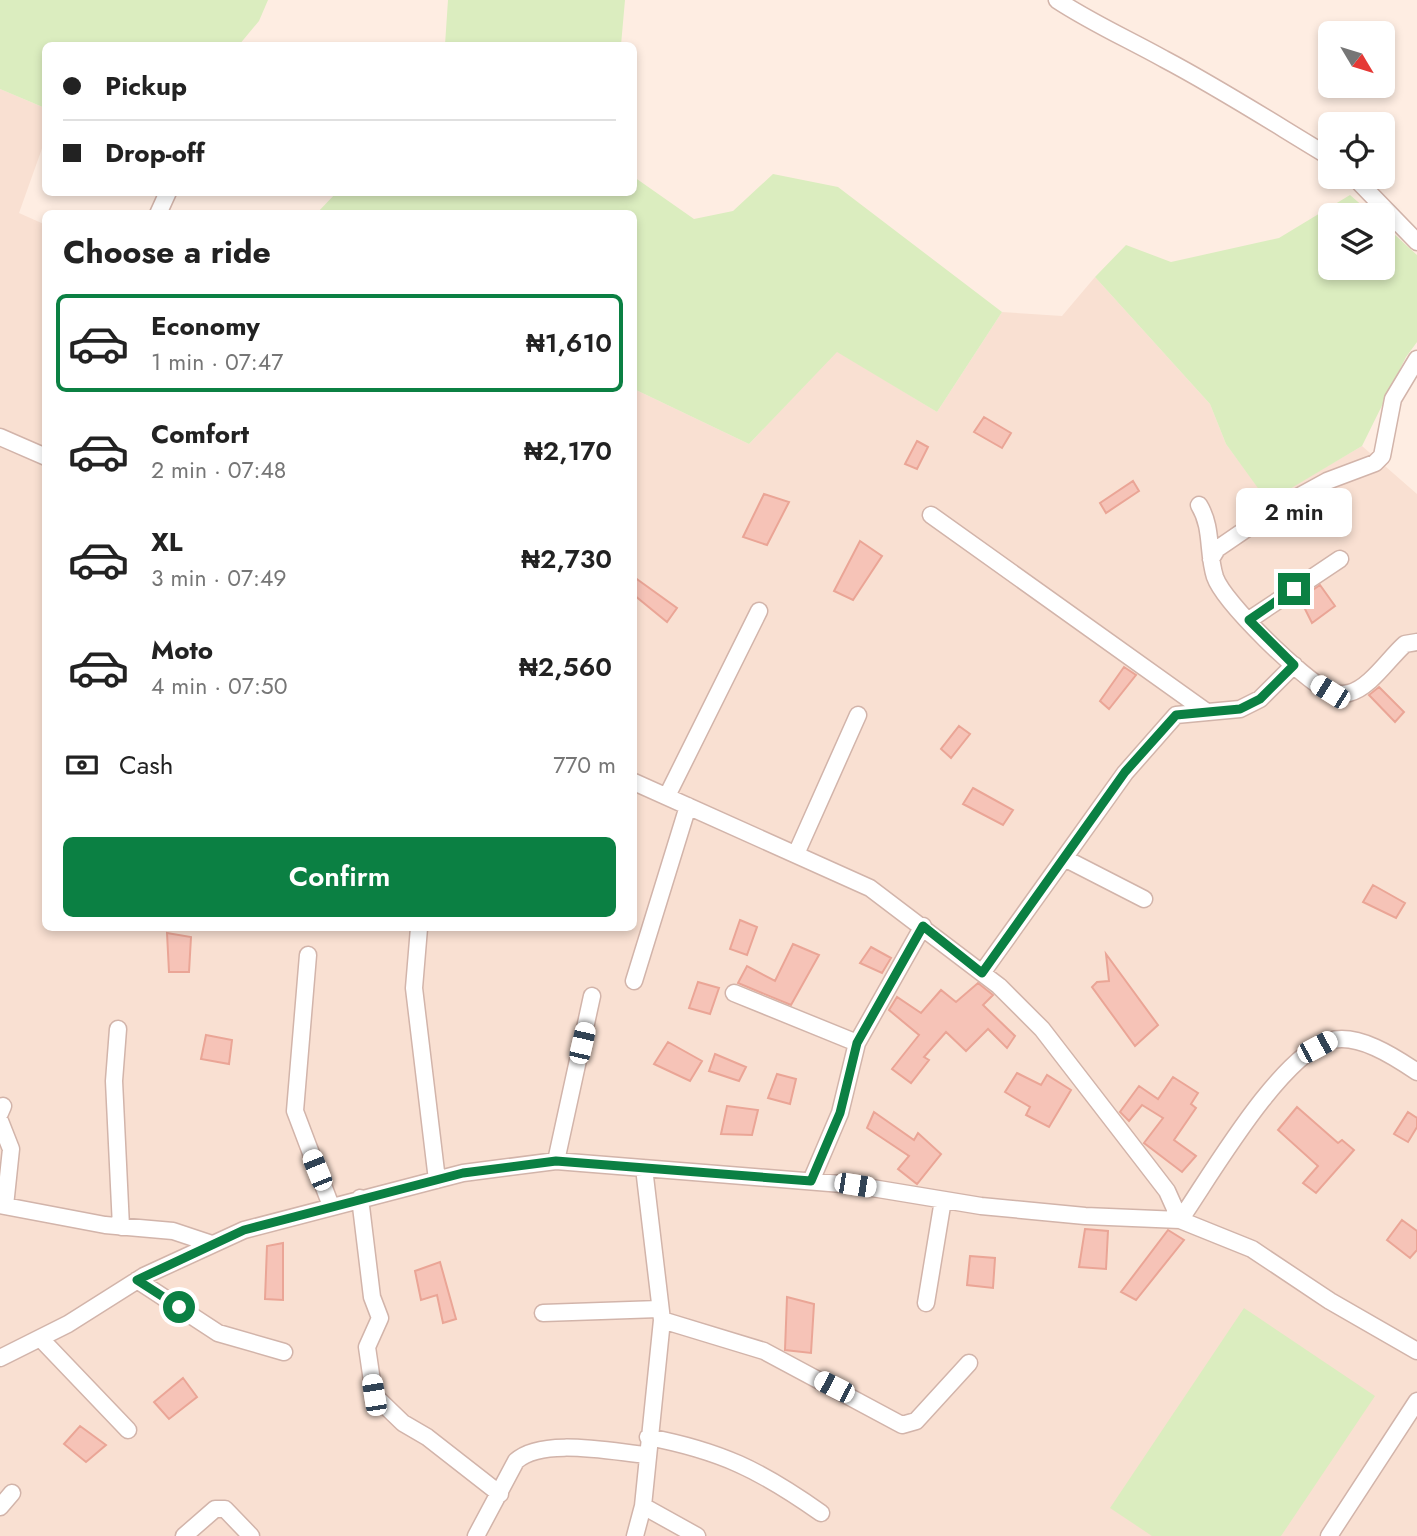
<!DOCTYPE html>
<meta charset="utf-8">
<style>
:root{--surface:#fff;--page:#f2f2f2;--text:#222;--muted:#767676;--line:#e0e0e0;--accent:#0b8043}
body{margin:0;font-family:Jost,sans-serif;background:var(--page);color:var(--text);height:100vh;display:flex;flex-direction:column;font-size:26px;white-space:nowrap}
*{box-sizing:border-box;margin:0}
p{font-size:23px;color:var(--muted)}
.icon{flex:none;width:38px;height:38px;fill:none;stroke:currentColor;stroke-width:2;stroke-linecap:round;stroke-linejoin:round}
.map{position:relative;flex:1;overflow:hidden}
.drawer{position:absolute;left:42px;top:210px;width:595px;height:721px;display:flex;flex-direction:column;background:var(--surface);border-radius:10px;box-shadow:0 4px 10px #0003}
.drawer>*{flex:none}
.banner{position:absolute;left:42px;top:42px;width:595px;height:154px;border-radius:10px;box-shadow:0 4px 10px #0003;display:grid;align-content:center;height:154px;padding:0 21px;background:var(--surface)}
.needle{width:46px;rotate:128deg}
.controls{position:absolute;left:1318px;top:21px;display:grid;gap:14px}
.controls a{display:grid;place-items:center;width:77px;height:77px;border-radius:10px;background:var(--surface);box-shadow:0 4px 10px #0003;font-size:35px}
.end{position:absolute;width:32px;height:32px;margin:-16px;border:9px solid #0b8043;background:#fff;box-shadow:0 0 0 4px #fff}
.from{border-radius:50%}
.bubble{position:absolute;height:49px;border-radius:10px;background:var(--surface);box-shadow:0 4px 10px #0003;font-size:23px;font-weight:600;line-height:49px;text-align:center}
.car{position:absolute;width:21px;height:42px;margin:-21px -10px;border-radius:9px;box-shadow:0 0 5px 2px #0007;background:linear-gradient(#fff 24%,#345 0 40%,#fff 0 76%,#345 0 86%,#fff 0)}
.banner b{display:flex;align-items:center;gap:24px;height:66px;font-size:26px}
.banner b+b{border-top:2px solid var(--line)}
.banner i{width:18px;height:18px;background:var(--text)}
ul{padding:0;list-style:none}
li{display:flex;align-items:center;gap:21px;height:98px;margin:0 14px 10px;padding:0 7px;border:4px solid transparent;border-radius:10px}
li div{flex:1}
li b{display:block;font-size:26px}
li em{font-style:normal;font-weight:600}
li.active{border-color:var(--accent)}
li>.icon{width:63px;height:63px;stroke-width:1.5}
h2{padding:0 21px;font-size:32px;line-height:84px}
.pay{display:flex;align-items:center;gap:18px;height:77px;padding:0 21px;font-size:26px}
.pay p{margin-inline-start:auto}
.cta{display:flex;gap:14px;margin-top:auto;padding:14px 21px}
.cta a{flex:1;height:80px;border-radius:10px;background:var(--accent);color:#fff;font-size:28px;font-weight:600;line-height:80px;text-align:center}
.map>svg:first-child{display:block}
.residential{fill:#f9e0d2}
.green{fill:#dbedbf}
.building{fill:#f6c3b7;stroke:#eaa596;stroke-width:2}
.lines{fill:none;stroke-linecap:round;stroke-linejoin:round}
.minor-casing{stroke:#d2b4aa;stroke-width:19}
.minor{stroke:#fff;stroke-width:16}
.route{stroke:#0b8043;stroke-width:9}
</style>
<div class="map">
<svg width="1417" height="1536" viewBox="0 0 1417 1536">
<rect width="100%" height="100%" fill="#feede2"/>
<path class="residential" d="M0 89 45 108V140L19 213 46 225V928H634V389L749 444 837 351 937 412 1002 312 1062 316 1095 277 1210 404 1226 444 1268 501 1362 446 1417 494V1536H0Z"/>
<path class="green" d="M0 0H268L259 21 239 45 46 46 45 108 0 89Z
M448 0H625L621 45H445Z
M773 174 838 187 1002 312 937 412 837 352 749 444 634 389V214L317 213 336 193 634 192V177L694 219 733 211Z
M1350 195 1373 215H1330V268H1382L1383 224 1417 255V342L1406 357 1362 446 1268 502 1226 444 1210 404 1095 277 1126 245 1171 262 1279 238Z
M1244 1308 1375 1396 1281 1536H1152L1110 1508Z"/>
<path class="building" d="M984 417 1011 433 1002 448 974 432Z
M917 441 928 447 917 469 905 464Z
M1133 481 1139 491 1106 513 1100 503Z
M764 494 789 502 767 545 743 537Z
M860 541 882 556 853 600 834 591Z
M634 577 677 608 667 622 634 595Z
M1320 585 1335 606 1312 623 1300 599Z
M1124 667 1136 675 1109 709 1100 701Z
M1379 687 1404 712 1395 722 1369 695Z
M959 726 970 734 951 758 941 749Z
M973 788 1013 810 1003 825 963 804Z
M1373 885 1405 903 1396 918 1363 902Z
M740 920 757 927 747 955 730 949Z
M167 933 191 937 189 972H169Z
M793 944 819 955 791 1005 738 983 747 966 775 981Z
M871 947 891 958 882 973 860 963Z
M1106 954 1158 1025 1135 1046 1092 987 1097 982 1109 981Z
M698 982 719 988 710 1014 689 1008Z
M978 983 993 995 983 1005 1015 1036 1007 1048 988 1029 966 1051 946 1032 924 1057 929 1060 911 1083 892 1069 919 1035 889 1010 897 997 921 1013 941 990 956 1002Z
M206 1035 232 1040 229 1064 201 1059Z
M668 1042 702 1061 690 1081 654 1064Z
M715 1054 746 1067 739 1081 709 1071Z
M1017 1073 1041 1085 1047 1075 1071 1090 1049 1127 1026 1115 1030 1107 1005 1092Z
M777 1074 796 1079 790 1104 768 1098Z
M1173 1077 1198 1093 1191 1104 1196 1108 1174 1140 1196 1156 1182 1172 1144 1143 1163 1118 1142 1105 1129 1121 1120 1112 1139 1086 1158 1099Z
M727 1106 758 1110 752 1135 721 1134Z
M1297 1107 1338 1143 1342 1140 1354 1150 1316 1193 1303 1183 1318 1166 1278 1130Z
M874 1112 914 1140 918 1133 941 1154 917 1184 898 1169 909 1156 867 1128Z
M1408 1112 1417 1118V1127L1408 1142 1394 1134Z
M1402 1220 1417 1231V1250L1410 1258 1387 1240Z
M1085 1229 1108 1231 1106 1269 1079 1267Z
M1168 1230 1184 1240 1136 1300 1121 1292Z
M283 1243V1300L265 1299 267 1246Z
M970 1256 995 1258 993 1288 967 1285Z
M440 1262 456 1319 443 1323 437 1295 421 1300 415 1271Z
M787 1297 814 1304 811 1353 785 1350Z
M183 1378 197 1397 169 1419 154 1402Z
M80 1426 106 1445 86 1462 64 1444Z"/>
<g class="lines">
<g class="minor-casing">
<path id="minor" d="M1057 0C1092 23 1128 39 1164 59 1221 89 1275 124 1330 157
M1354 177 1417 242
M158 214 168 192
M0 437 46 457
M1199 505C1213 528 1207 552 1215 577 1224 603 1303 679 1328 691 1335 694 1342 695 1349 693 1370 688 1389 658 1405 644L1417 642
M931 515 1204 710
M1211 559 1217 549 1274 510 1327 481 1375 463 1382 456 1393 399 1417 359
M1249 620 1340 559
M634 782 870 888 999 986 1042 1029 1147 1165 1167 1191 1180 1220
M667 796 759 611
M796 854 858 715
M1064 858 1144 899
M419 928 414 988 437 1180
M308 955 295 1111 331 1206
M982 973 1125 773 1176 715 1240 709 1260 699 1294 665
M634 981 688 806
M734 993 857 1043
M118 1029 114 1081 121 1227
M0 1113 3 1106
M0 1121 11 1149 5 1206
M556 1161 592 996
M811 1181 840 1113 857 1043 923 926
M360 1198 372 1297 380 1318 367 1347 374 1395 403 1423 427 1437 500 1494
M0 1205 105 1225 173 1231 212 1244
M1180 1220C1211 1175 1279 1057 1329 1041 1357 1032 1395 1057 1417 1072
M137 1280 218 1333 284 1352
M926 1303 943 1200
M543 1313 659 1309
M662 1320 764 1351 902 1425 916 1421 969 1363
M40 1338 128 1430
M0 1358 68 1324 144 1276 244 1230 463 1173 556 1161 854 1185 981 1206 1085 1216 1180 1220 1252 1249 1330 1301 1417 1351
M648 1437C721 1451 760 1470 821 1513
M643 1506 697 1536
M0 1507 12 1493
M184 1536 215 1509H225L251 1536
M476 1536 516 1461C542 1437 612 1452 647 1455
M635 1536 643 1506 662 1320 644 1168
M1329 1536 1417 1401"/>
</g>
<use href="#minor" class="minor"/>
</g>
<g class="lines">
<path class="route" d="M179 1307 137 1280 244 1230 463 1173 556 1161 811 1181 840 1113 857 1043 923 926 982 973 1125 772 1176 715 1240 709 1260 699 1294 665 1249 620 1294 589"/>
</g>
</svg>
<div class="controls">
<a><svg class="needle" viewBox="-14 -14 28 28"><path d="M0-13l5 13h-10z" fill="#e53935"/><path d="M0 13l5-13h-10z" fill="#767676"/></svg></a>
<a><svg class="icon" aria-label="locate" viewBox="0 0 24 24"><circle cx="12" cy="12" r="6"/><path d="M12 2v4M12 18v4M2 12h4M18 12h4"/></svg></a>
<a><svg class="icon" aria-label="layers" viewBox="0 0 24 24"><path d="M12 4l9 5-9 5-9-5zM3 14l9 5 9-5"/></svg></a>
</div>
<i class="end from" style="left:179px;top:1307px"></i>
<i class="end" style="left:1294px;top:589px"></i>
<div class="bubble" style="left:1236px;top:488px;width:116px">2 min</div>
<i class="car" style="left:1330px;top:692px;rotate:302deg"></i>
<i class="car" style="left:582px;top:1043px;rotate:13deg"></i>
<i class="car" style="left:1317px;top:1047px;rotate:62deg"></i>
<i class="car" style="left:317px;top:1170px;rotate:338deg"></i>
<i class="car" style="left:855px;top:1185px;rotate:99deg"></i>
<i class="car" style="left:834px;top:1387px;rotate:297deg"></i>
<i class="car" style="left:374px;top:1395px;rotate:351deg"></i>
<div class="banner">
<b><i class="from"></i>Pickup</b>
<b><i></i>Drop-off</b>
</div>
<section class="drawer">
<h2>Choose a ride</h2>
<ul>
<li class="active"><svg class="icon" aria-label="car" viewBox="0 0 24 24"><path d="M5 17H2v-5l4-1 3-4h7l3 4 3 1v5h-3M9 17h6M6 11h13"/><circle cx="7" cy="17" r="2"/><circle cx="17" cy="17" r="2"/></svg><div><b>Economy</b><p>1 min · 07:47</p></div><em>₦1,610</em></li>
<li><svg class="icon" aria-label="car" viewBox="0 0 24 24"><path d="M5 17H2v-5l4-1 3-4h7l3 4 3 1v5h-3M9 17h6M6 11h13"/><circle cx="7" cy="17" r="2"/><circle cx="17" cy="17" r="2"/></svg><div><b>Comfort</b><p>2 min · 07:48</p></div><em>₦2,170</em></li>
<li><svg class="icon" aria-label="car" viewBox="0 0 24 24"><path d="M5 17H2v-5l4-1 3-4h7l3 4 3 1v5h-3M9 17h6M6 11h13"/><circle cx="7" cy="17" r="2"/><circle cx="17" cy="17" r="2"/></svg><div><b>XL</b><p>3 min · 07:49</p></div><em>₦2,730</em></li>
<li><svg class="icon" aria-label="car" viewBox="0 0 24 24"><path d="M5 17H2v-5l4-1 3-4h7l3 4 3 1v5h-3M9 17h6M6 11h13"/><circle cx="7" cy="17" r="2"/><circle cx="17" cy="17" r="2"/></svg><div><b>Moto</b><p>4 min · 07:50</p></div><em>₦2,560</em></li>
</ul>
<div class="pay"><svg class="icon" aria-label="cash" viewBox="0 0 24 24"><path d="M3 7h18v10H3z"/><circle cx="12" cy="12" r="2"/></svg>Cash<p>770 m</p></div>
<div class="cta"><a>Confirm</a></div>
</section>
</div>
